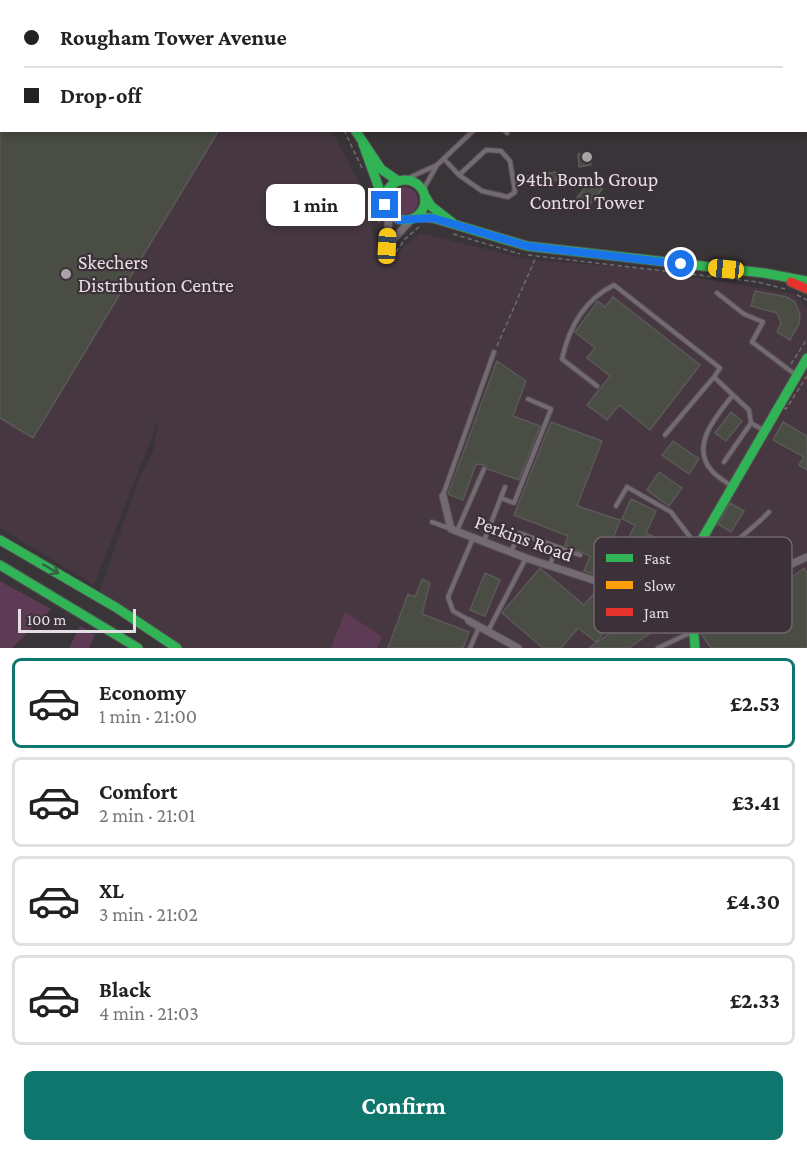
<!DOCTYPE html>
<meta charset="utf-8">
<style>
:root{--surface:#fff;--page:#f6f6f6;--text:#222;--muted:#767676;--line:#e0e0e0;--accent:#0f766e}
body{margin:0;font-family:"Crimson Pro",serif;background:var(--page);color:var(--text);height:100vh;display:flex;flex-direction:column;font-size:22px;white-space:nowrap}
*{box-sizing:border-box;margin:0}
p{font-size:20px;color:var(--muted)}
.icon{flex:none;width:33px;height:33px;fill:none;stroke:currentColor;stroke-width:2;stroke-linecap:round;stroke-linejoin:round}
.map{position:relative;height:648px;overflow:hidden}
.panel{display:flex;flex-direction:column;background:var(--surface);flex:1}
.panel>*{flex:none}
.guide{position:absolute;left:0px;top:0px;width:807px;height:132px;box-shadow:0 3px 9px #0003;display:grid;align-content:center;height:132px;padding:0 24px;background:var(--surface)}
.scale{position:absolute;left:18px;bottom:15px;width:118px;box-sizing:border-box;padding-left:6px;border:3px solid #e5dee3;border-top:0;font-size:16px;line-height:21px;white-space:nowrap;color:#e5dee3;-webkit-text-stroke:4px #3c3138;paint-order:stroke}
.end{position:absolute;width:27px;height:27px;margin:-14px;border:8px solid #1a73e8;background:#fff;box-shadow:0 0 0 3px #fff}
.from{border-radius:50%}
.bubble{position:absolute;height:42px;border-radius:9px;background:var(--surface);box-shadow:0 3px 9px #0003;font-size:20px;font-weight:700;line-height:42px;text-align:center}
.car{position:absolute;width:18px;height:36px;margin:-18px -9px;border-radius:8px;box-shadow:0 0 4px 2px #0007;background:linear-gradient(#f5c518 24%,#345 0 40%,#f5c518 0 76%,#345 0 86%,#f5c518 0)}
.guide b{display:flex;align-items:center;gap:21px;height:57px;font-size:22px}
.guide b+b{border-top:2px solid var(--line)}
.guide i{width:15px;height:15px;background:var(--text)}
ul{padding:10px 0 0;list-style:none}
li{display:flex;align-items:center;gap:18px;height:90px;margin:0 12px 9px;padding:0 12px;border:3px solid var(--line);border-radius:9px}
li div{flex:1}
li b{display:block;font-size:22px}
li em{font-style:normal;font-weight:700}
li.current{border-color:var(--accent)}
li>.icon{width:54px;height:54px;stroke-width:1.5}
.action{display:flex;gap:12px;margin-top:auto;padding:12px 24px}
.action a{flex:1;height:69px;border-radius:9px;background:var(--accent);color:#fff;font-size:24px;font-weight:700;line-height:69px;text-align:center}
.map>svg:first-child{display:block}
.built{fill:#473741}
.green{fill:#5e3b54}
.building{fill:#494d44;stroke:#5a5958;stroke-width:1.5}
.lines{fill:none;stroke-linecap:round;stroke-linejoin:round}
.lane-casing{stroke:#545053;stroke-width:6}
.street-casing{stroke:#545053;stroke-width:9}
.fast-casing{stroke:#545053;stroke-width:11}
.slow-casing{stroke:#545053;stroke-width:11}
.jam-casing{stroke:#545053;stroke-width:11}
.path{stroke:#716b6f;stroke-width:1.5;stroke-dasharray:4.5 3;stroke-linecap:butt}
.lane{stroke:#746b72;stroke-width:4}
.street{stroke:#746b72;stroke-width:7}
.fast{stroke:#30b455;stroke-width:9}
.slow{stroke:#ff9f0a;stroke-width:9}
.jam{stroke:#e5322d;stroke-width:9}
.oneway{stroke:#385f42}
.route{stroke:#1a73e8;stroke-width:8}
.poi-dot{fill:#a9a2a7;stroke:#3c3138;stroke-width:2}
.labels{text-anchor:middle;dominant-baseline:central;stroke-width:4.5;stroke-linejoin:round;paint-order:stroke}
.poi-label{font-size:20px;fill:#e5dee3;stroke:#3c3138}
.street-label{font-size:20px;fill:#e5dee3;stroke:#3c3138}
.key{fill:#3c3138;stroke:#6f656b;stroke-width:1.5}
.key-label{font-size:16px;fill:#e5dee3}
</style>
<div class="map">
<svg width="807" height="648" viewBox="0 0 807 648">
<rect width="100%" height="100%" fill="#393437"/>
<path class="built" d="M0 0 245 1 2 2V130L332 131 367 198 374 242 397 253 420 233 531 260 638 268 794 294 807 307V648H180L99 593 139 478 153 452 159 419 94 585 0 528Z"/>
<path class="green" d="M390 201a14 14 0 1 1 28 0a14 14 0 1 1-28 0Z
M0 581 51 609 12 648H0Z
M345 612 382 637 377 648H331Z
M80 626 95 635 89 648H69Z"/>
<path class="building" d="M0 130H219L33 438 0 418Z
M589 152 591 165 579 167 578 154Z
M556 172 557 180 529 184 528 176Z
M591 180 602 189 587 208 576 199Z
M755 291 787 297 795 302 800 314 799 324 790 340 777 332 781 323 777 313 751 306Z
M613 297 700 365 650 430 619 405 607 420 587 405 610 376 587 358 595 348 575 332 598 301 605 307Z
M497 361 526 381 513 416 540 426 519 480 488 469 485 465 476 464 463 500 448 494Z
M731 412 742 421 726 441 715 433Z
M551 422 602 441 577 506 620 520 599 576 584 571 590 556 565 545 568 536 514 515Z
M783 422 807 436V470L799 465 804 457 773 440Z
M673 441 699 459 689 474 662 455Z
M659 472 682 488 669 506 647 490Z
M631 499 656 511 646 533 682 550 677 561 628 539 635 525 622 519Z
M730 503 744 511 731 532 718 524Z
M540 568 584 605 599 588 625 607 596 642 578 628 561 648H543L502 613Z
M804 568 807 573V648H711L701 634 700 628 758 585 764 582 772 592Z
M485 573 500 580 485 616 470 610Z
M422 579 430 583 422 614 469 632 463 648H388L408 594 415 597Z
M664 598 676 615 629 648H589L657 600Z"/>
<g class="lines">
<g class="lane-casing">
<path id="lane" d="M289 2 291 0
M504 130 507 133
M444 159 459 175 486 150 501 151 510 161 515 192 508 197 482 191 459 175
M404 180 437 165 474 130
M423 190 437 165
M717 293 744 314 763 322 752 342 796 375
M597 386 562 359C569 327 584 300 614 285L720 368 714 377
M751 423 763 430
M665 435 714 377 733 395C717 415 689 446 712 471 717 477 725 481 731 486
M724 462 751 423 749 410 733 395
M443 495 494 352
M501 498 514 503 551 409 528 399
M616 506 627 487 671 512 697 546
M432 522 451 529
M457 531 484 469
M484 541 505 487
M511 552 519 533 580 555
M550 565 556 547
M622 591 635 562 691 573
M701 592C709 556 745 537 769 512
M469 620 453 611 448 597 473 538
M488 631 526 558
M470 648 479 627
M658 648 692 632"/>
</g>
<g class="street-casing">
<path id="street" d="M387 246 411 220
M387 246 389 213
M443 496 451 529 526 558 639 595 658 594 691 586
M691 594 744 585 807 557
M469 621 518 648"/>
</g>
<g class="fast-casing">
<path id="fast" d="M355 130 381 169 398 181
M363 144 384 202
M385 200a20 20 0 1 1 40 0a20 20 0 1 1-40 0Z
M425 196 431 206 453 223
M417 217 433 218 527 246 764 273 807 281
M0 540 117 608 177 648
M0 565 138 648
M695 648 691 594 694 553 807 358"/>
</g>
<g class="slow-casing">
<path id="slow" d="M265 0 266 2"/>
</g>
<g class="jam-casing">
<path id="jam" d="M791 282 807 289"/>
</g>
<path class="path" d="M150 0 152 2
M253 0 254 2
M344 130 362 168
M375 203 380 225
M453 234 520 254
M396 252 405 239 420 226
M528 255 758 282 785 289
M797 295 807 300
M497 346 536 257
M791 364 807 339
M784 408 786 409 807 376"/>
<use href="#lane" class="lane"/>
<use href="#street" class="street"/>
<use href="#fast" class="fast"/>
<use href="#slow" class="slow"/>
<use href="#jam" class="jam"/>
</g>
<defs><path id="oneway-shaft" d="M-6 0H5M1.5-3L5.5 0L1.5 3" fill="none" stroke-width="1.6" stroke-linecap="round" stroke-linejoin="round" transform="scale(1.5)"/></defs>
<use class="oneway" href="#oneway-shaft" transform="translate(51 569) rotate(30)"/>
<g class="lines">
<path class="route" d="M385 205 389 213 399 220 433 218 527 246 681 264"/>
</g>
<g class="poi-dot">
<circle cx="587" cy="157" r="6"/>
<circle cx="66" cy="274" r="6"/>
</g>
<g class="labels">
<g class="poi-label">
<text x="587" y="179">94th Bomb Group<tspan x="587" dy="23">Control Tower</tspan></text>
<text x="78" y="262" text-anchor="start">Skechers<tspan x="78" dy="23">Distribution Centre</tspan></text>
</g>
<g class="street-label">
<text transform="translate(524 538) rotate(20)">Perkins Road</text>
</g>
</g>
<rect x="594" y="537" width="198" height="96" rx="9" class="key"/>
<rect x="606" y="554" width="27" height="8" fill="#30b455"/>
<rect x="606" y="581" width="27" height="8" fill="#ff9f0a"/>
<rect x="606" y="608" width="27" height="8" fill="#e5322d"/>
<g class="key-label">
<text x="644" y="564">Fast</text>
<text x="644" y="591">Slow</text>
<text x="644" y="618">Jam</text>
</g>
</svg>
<div class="scale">100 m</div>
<i class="end from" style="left:681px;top:264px"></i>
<i class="end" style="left:385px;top:205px"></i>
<div class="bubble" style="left:266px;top:184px;width:99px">1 min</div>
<i class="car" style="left:387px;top:246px;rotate:3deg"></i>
<i class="car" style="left:726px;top:269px;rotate:276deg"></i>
<div class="guide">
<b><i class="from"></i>Rougham Tower Avenue</b>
<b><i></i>Drop-off</b>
</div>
</div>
<section class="panel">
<ul>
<li class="current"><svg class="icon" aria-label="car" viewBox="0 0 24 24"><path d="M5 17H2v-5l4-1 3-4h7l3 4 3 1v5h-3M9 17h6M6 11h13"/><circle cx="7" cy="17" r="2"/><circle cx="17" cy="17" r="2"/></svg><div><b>Economy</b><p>1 min · 21:00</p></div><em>£2.53</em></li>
<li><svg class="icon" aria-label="car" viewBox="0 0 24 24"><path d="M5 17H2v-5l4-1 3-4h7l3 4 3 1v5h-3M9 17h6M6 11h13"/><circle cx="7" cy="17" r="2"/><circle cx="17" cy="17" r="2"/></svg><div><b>Comfort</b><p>2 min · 21:01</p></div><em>£3.41</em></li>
<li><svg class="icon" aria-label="car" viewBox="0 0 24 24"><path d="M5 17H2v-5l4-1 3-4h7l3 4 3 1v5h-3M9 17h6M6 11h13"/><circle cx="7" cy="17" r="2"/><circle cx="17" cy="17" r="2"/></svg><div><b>XL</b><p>3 min · 21:02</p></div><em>£4.30</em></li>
<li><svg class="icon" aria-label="car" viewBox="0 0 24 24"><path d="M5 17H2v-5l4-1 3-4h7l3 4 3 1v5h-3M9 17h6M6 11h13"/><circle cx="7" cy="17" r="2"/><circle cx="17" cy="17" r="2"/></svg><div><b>Black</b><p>4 min · 21:03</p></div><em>£2.33</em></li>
</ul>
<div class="action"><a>Confirm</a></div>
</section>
